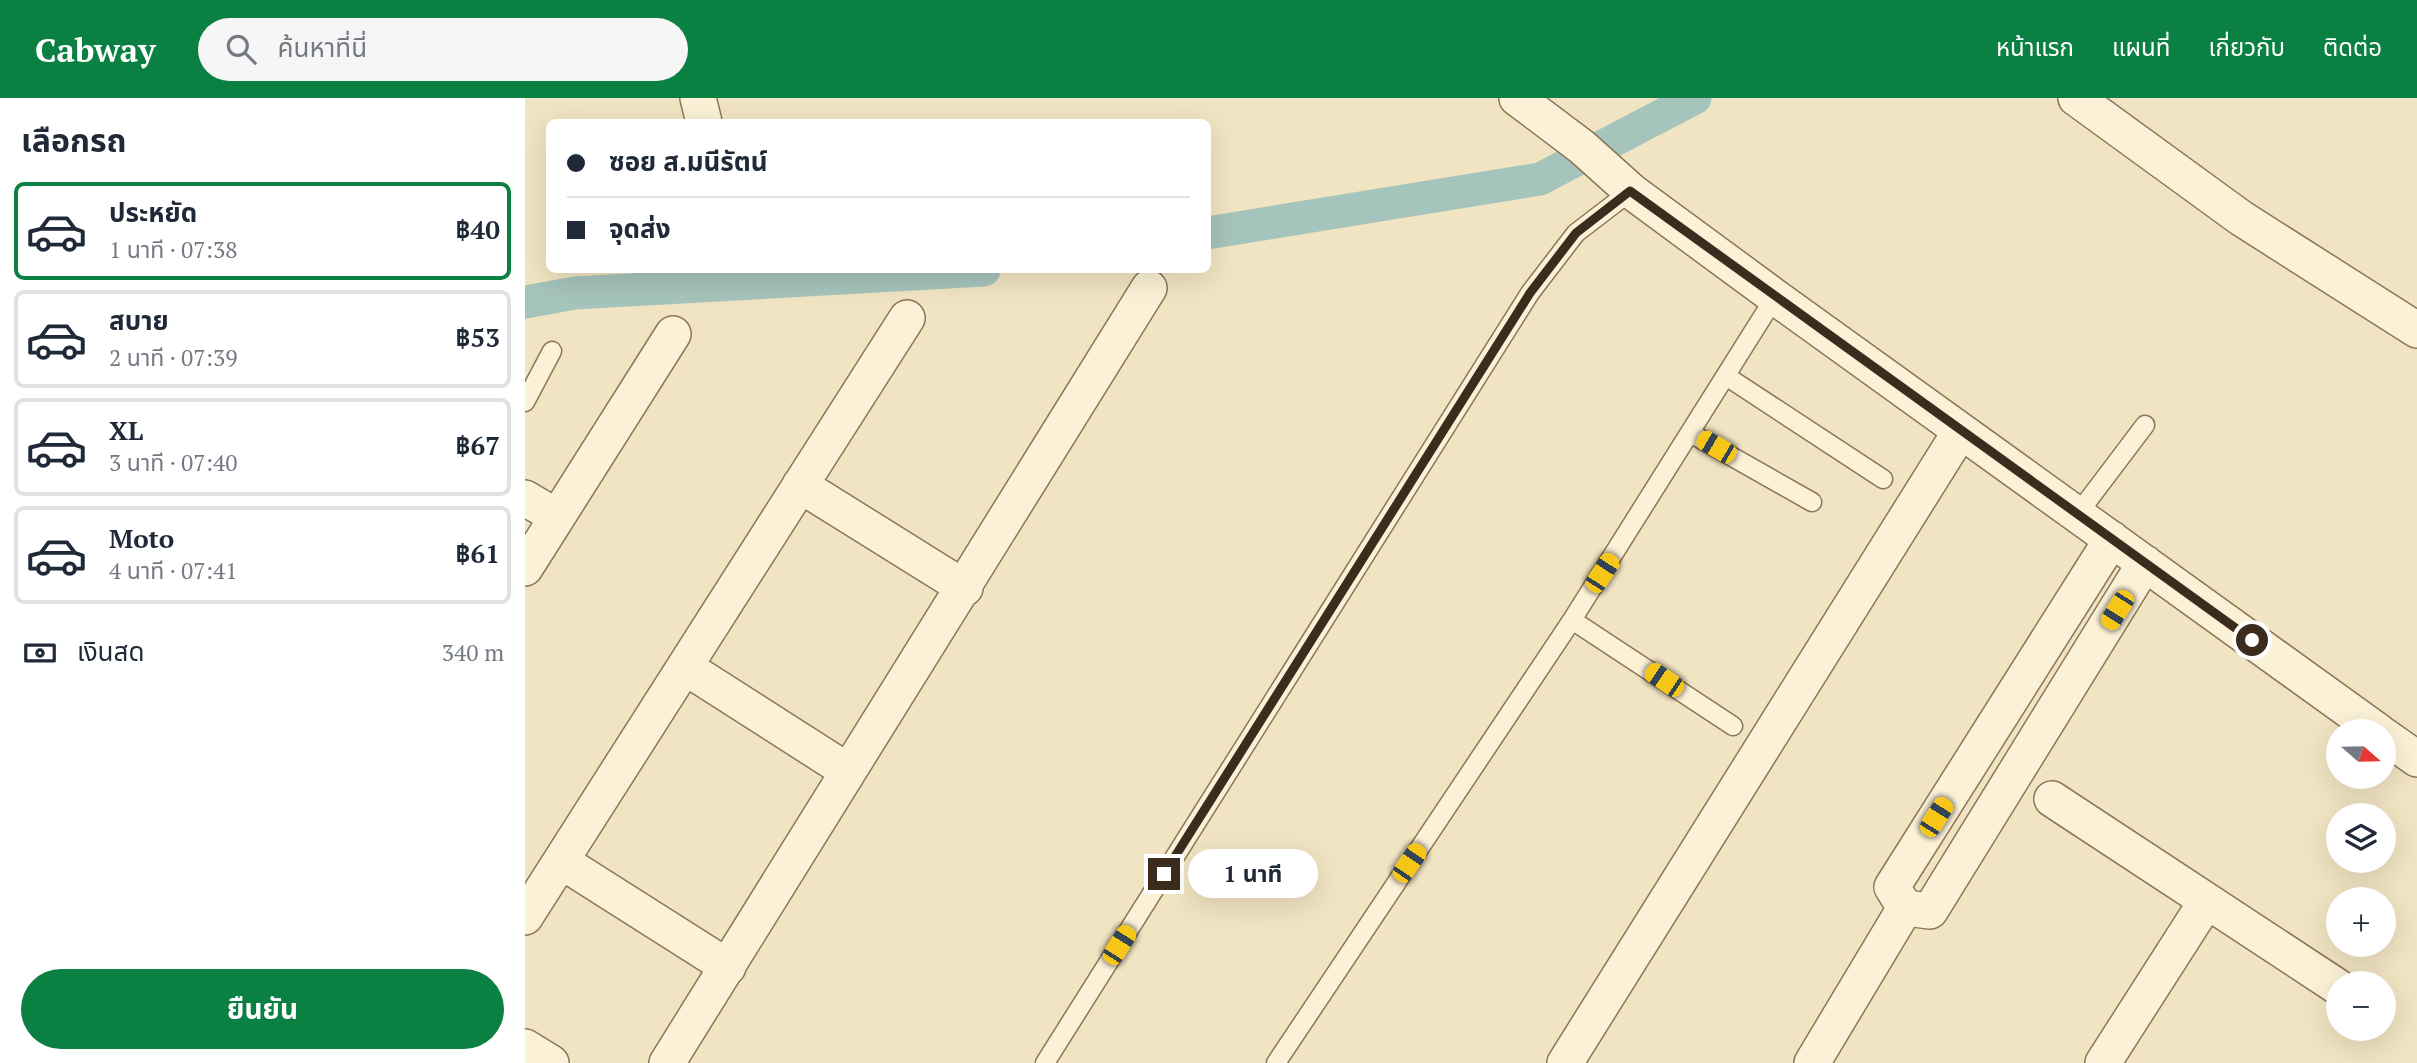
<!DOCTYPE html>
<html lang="th">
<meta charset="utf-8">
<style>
:root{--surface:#fff;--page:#f6f6f7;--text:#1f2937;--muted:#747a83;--line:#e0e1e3;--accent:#0b8043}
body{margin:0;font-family:"PT Serif","Noto Sans Thai",serif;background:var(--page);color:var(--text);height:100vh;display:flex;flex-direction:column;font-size:26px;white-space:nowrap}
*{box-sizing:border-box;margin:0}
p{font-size:23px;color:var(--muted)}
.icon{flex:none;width:38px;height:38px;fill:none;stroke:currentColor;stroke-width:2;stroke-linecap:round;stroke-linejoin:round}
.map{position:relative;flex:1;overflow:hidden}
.panel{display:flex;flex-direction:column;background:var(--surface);width:525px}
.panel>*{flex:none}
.guide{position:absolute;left:21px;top:21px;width:665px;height:154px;border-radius:10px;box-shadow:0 7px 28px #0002;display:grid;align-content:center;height:154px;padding:0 21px;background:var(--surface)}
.needle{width:46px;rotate:110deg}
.tools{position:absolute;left:1801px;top:621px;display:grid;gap:14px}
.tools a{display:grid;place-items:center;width:70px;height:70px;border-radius:50%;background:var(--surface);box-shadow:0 7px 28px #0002;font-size:35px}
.end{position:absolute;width:32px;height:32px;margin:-16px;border:9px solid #3b2c1d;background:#fff;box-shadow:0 0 0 4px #fff}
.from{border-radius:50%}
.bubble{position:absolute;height:49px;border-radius:24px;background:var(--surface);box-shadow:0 7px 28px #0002;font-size:23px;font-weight:700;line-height:49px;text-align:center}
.car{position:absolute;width:21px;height:42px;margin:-21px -10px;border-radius:9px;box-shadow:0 0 5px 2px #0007;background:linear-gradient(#f5c518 24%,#345 0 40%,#f5c518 0 76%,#345 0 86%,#f5c518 0)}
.guide b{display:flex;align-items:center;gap:24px;height:66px;font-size:26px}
.guide b+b{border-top:2px solid var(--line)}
.guide i{width:18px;height:18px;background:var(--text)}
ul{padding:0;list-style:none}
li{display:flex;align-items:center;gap:21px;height:98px;margin:0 14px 10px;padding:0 7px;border:4px solid var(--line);border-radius:10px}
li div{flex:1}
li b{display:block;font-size:26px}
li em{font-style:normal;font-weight:700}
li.selected{border-color:var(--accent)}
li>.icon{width:63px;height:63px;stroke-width:1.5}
h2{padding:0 21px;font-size:32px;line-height:84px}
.pay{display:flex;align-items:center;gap:18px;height:77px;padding:0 21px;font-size:26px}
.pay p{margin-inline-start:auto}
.primary-button{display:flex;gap:14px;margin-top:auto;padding:14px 21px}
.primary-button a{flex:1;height:80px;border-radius:42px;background:var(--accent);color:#fff;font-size:28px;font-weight:700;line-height:80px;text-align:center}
header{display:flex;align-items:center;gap:42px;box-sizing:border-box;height:98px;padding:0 35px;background:var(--accent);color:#fff}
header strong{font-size:33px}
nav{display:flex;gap:38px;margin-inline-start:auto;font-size:24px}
.search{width:490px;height:63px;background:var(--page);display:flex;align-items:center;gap:18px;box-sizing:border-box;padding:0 24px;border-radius:38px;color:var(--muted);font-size:26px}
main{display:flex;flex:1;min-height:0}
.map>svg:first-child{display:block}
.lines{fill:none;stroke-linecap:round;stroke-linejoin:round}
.canal{stroke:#a5c4bb;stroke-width:33}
.service-casing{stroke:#8d7558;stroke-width:21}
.minor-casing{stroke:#8d7558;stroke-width:38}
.service{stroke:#fbf1d6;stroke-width:18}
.minor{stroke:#fbf1d6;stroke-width:35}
.route{stroke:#3b2c1d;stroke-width:9}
</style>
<header>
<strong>Cabway</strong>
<div class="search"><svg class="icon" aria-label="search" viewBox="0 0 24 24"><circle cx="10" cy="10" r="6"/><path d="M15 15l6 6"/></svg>ค้นหาที่นี่</div>
<nav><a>หน้าแรก</a><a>แผนที่</a><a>เกี่ยวกับ</a><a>ติดต่อ</a></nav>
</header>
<main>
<section class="panel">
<h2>เลือกรถ</h2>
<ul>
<li class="selected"><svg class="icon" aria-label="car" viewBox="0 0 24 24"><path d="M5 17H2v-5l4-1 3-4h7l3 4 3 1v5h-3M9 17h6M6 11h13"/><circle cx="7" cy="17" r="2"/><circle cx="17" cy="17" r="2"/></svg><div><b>ประหยัด</b><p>1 นาที · 07:38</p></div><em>฿40</em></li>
<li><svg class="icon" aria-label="car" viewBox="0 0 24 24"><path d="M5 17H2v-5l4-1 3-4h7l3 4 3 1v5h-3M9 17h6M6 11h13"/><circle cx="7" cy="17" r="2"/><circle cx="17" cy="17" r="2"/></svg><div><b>สบาย</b><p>2 นาที · 07:39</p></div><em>฿53</em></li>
<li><svg class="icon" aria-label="car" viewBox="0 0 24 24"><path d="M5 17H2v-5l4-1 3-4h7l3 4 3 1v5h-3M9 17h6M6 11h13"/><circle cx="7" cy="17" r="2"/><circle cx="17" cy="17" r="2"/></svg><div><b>XL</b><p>3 นาที · 07:40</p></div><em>฿67</em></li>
<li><svg class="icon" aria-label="car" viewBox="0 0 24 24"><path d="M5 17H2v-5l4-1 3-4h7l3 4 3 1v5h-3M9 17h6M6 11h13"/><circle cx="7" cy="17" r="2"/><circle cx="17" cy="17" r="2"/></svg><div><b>Moto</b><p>4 นาที · 07:41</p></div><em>฿61</em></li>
</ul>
<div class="pay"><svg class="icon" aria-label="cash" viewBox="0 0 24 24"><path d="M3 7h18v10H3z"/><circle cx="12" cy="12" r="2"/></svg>เงินสด<p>340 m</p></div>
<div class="primary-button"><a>ยืนยัน</a></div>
</section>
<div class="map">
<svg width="1892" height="965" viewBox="0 0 1892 965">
<rect width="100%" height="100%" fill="#f1e4c2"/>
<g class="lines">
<path class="canal" d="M682 135 1015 81 1170 0
M0 204 50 195 459 172"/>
<g class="service-casing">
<path id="service" d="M1201 278 1358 381
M0 304 27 253
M1167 336 1287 404
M1552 417 1620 327
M1208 628 1047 522 1250 199
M520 965 1005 195 1051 135 1106 93
M751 965 1047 522"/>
</g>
<g class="minor-casing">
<path id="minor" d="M173 0 179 24
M992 0 1057 49 1106 93 1250 199 1854 634
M1551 0 1716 120 1892 232
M275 387 440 490
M0 400 32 419
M1587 441 1367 789 1380 810 1405 813 1620 465
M0 470 148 236
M160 569 321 672
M1858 637 1892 661
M1527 701 1813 889
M36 763 203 869
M0 819 382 220
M0 949 26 965
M142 965 624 190
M1040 965 1435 334
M1287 965 1380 810
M1578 965 1681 804"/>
</g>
<use href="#service" class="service"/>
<use href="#minor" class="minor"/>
</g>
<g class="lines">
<path class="route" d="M639 776 1005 195 1051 135 1105 93 1727 542"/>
</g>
</svg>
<div class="tools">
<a><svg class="needle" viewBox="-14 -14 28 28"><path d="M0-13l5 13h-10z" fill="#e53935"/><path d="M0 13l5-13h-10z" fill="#747a83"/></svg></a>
<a><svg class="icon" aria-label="layers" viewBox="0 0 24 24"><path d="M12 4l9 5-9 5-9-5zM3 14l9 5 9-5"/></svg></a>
<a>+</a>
<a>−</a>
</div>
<i class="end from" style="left:1727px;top:542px"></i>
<i class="end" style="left:639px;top:776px"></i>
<div class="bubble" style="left:663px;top:751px;width:130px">1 นาที</div>
<i class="car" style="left:1191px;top:349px;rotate:300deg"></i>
<i class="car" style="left:1077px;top:475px;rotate:33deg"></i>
<i class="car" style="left:1592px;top:512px;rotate:212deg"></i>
<i class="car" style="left:1139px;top:582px;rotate:304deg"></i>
<i class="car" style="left:1411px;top:719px;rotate:32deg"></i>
<i class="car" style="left:884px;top:765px;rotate:34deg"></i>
<i class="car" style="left:594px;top:847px;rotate:32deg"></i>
<div class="guide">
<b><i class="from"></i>ซอย ส.มนีรัตน์</b>
<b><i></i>จุดส่ง</b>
</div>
</div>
</main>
